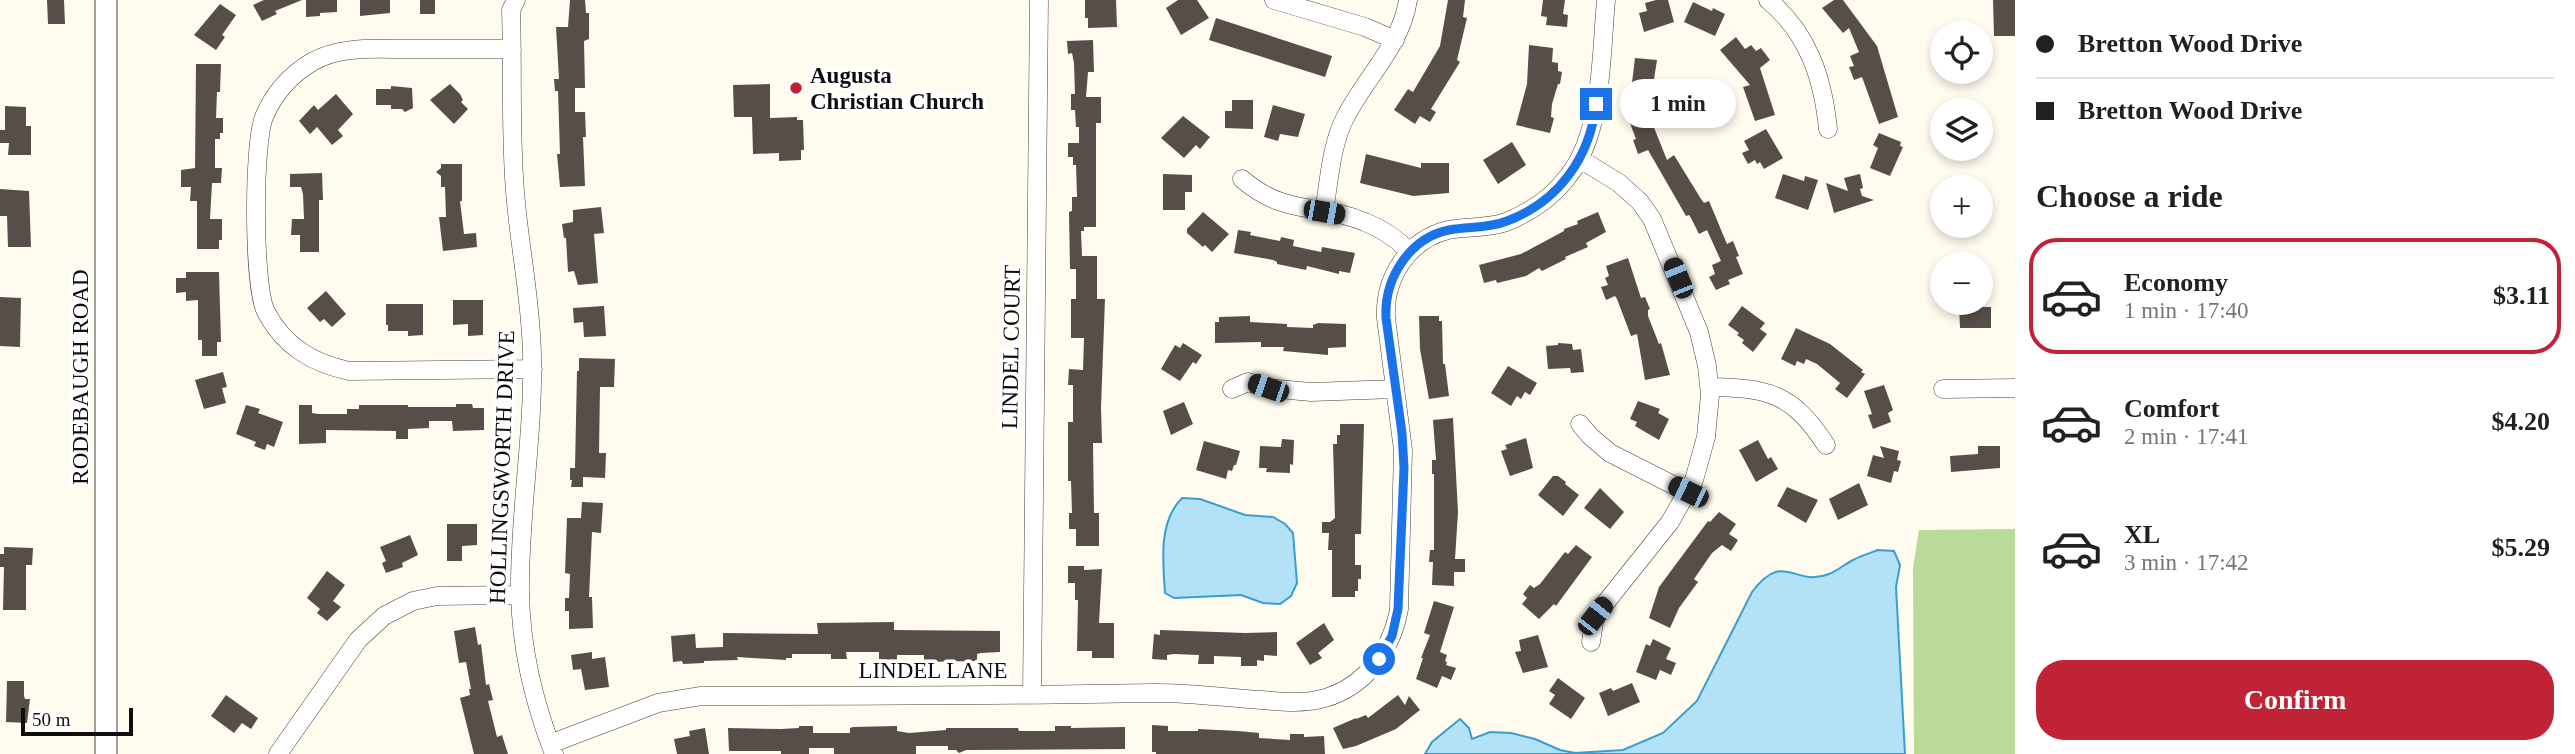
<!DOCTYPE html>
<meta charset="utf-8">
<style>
:root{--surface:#fff;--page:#f2f2f2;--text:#202124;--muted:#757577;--line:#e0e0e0;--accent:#c02336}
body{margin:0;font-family:Georgia,serif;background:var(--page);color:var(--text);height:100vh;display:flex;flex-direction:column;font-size:26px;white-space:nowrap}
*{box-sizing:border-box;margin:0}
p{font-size:23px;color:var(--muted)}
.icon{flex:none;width:38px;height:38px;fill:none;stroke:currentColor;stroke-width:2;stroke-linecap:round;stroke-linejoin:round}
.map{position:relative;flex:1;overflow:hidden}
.side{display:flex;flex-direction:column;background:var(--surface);width:560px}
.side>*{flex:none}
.guide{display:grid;align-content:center;height:154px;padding:0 21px;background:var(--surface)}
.buttons{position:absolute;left:1930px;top:21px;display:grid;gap:14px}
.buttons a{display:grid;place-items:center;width:63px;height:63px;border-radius:50%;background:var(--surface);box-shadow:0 4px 10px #0003;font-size:35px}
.scale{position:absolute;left:21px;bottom:18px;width:112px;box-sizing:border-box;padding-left:7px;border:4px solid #0e0e0e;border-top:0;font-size:19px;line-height:24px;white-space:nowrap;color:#0e0e0e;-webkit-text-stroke:5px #fff;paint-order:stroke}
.end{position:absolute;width:32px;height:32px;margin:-16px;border:9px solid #1a73e8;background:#fff;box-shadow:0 0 0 4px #fff}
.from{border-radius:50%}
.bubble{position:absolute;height:49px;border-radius:24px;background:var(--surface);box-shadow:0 4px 10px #0003;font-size:23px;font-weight:700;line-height:49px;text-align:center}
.car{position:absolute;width:21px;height:42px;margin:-21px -10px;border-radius:9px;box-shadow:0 0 5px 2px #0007;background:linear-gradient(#222 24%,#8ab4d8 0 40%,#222 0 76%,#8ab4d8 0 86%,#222 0)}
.guide b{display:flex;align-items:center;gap:24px;height:66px;font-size:26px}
.guide b+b{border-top:2px solid var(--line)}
.guide i{width:18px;height:18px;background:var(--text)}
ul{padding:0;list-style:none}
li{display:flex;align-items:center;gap:21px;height:116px;margin:0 14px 10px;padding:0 7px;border:4px solid transparent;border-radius:28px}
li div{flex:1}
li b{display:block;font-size:26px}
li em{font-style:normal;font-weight:700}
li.on{border-color:var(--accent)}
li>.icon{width:63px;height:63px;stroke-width:1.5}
h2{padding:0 21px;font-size:32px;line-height:84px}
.action{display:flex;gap:14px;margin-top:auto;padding:14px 21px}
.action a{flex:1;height:80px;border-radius:28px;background:var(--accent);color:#fff;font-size:28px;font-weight:700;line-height:80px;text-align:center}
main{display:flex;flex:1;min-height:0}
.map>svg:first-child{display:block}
.forest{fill:#badb97}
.water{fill:#b3e2f7;stroke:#389ecf;stroke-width:2}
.building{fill:#574e4a}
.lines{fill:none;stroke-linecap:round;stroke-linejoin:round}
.minor-casing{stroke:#414141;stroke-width:19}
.tertiary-casing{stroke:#414141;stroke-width:23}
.minor{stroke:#fff;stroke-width:18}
.tertiary{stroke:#fff;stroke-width:21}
.route{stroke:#1a73e8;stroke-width:9}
.poi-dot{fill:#c02336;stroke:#fff;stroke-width:2.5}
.labels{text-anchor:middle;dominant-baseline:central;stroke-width:7;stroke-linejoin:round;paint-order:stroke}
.poi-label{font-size:23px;font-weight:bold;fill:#0e0e0e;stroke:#fff;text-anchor:start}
.street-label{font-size:23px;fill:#0e0e0e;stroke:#fff}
</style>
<main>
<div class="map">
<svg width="2015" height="754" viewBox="0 0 2015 754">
<rect width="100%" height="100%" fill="#fffbef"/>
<path class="forest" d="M2015 529V754H1914L1913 568 1919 530Z"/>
<path class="water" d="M1182 498 1200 499 1245 515 1273 517 1285 524 1293 533 1297 583 1291 596 1280 604 1263 603 1241 595 1174 598 1165 593C1163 562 1158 522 1182 498Z
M1878 550 1894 551 1900 565 1896 587 1905 754H1425L1432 742 1460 719 1469 728 1472 739 1490 732 1511 733 1535 739 1560 750 1575 753 1623 750 1663 733 1697 701 1752 592C1784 549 1794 588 1829 574 1837 571 1845 564 1853 560 1861 556 1870 553 1878 550Z"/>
<path class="building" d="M47 0H64L65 24H48Z
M264 0H302L275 11 277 14 262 21 253 5Z
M306 0H337V12L320 13V16L306 17Z
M360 0H390V13L360 16Z
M420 0H435V14H420Z
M570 0H585L586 13H589V39L584 41 585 88H575V112H585L586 137H583L585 186 560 187 557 154H560L558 91H555L554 79H559L556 27H568Z
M1085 0H1116L1117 27 1088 28V18H1085Z
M1178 0H1197L1209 18 1181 35 1166 8Z
M1448 0H1465L1463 17 1467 18 1457 60 1460 62 1431 109 1436 112 1430 122 1420 116 1415 124 1394 110 1408 89 1413 92 1440 46Z
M1543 0H1565L1563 14 1568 15 1567 27 1546 25 1547 17 1541 16Z
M1656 0H1668L1674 22 1644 32 1639 13 1647 11 1645 3Z
M1834 0H1843L1877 46 1898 117 1879 124 1862 77 1854 80 1849 67 1854 66 1850 56 1859 52 1849 28 1843 33 1822 8Z
M1993 0H2015V36H1994Z
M1693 2 1712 11 1713 8 1725 14 1715 36 1684 22Z
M220 4 236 15 222 35 225 37 216 50 194 35Z
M1216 18 1332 56 1325 77 1209 40Z
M1736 37 1745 49 1751 45 1756 51 1761 48 1770 60 1760 68 1775 115 1755 121 1743 87 1750 85 1720 50Z
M1093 40 1094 72H1088L1086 97H1101V123H1096V227H1084V231H1081L1082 256H1097V299H1105L1101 407 1102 443H1093L1094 513H1099V546H1076V529H1069V513H1072L1071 481H1068V422H1073V385H1068L1069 369 1083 370 1084 338H1071V299H1076V269H1070L1069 212 1072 211V197H1077L1076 165H1073V157H1068V143H1079V127H1076L1075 110H1071V94H1075L1074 63 1072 53 1068 54 1067 41Z
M1529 45 1553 48 1552 62 1558 63V71L1562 72 1560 84H1558L1552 104 1551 117 1554 118 1550 133 1516 125 1527 84Z
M1635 58 1657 60 1652 92 1631 91Z
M196 64H221L220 92H217L216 118H223V133H220V139H215V168H222L221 183H212L210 219H222V240H219V249H197V201H190L191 187H181V170L195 168Z
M450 84 460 94 463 100 461 102 468 109 454 124 430 100Z
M770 84V118L797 117V120H803L804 150H801V160L779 161V153L753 154 752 117H734L733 85Z
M391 86 412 88 413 108 405 112 402 109H391V105H376V89H391Z
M336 94 353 114 338 130 343 136 332 145 317 127 310 134 299 121 314 105 318 110Z
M1232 100H1253V129L1225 128V111H1232Z
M1273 105 1305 114 1298 137 1280 134 1278 141 1264 137Z
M5 106 26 107V126H31V155H8L9 143H0V130H5Z
M1647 110 1667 160 1674 155 1701 199 1704 203 1709 201 1727 244 1733 241 1739 256 1736 257 1743 274 1728 280 1730 284 1716 290 1709 277 1715 274 1712 265 1721 261 1707 230 1699 234 1691 218 1689 215 1686 216 1648 150 1638 154 1633 140 1636 139 1628 118Z
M1183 116 1210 137 1200 149 1196 145 1184 158 1161 138Z
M1766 129 1783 158 1764 169 1760 162 1757 164 1755 160 1748 164 1742 153 1749 150 1744 141Z
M1879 133 1901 142 1900 146 1903 147 1890 176 1870 168 1878 148 1873 145Z
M1512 142 1526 165 1498 184 1483 160Z
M1366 154 1421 168V163H1449V193L1413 196 1360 183Z
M441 164H462V201H460L464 234 476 233 477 247 443 251 439 217H446L445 187H441V176L436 172 441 168Z
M322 173 323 200H319V252H300V235H291L292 219H304L303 194 301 187H290V174Z
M1163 174 1192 175V192H1185V210H1163Z
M1783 174 1804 181 1805 176 1818 180 1808 210 1775 198Z
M1860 174 1863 188 1860 189 1862 196 1874 200 1834 213 1826 183 1848 191 1844 178Z
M0 189 29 191 31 247H8L7 216H0Z
M601 207 604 233 594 234 598 283 578 285 574 271 568 272 566 238H564L562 224 573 222V210Z
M1203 212 1229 234 1212 252 1205 245 1203 247 1187 233V229Z
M1598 212 1606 232 1586 243 1588 247 1565 257 1566 259 1542 271 1539 268 1526 276 1497 283 1496 280 1484 283 1479 265 1521 254 1564 231V229L1578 224 1577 221Z
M1238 230 1251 232 1250 235 1280 241 1281 237 1294 240 1293 246 1321 252 1322 247 1355 253 1350 273 1339 271V274L1307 266 1306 270 1277 264V262L1273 260 1234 253Z
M1628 258 1641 298 1645 297 1650 309 1648 310V316L1659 344 1661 343 1670 375 1645 380 1637 334 1631 336 1617 299 1615 296 1606 300 1601 287 1608 285 1605 278 1609 276 1606 266Z
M186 272H219L221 342H217V356H202V340H198V300L186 301V292L176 293V278H186Z
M326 291 346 314 332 327 324 319 320 322 307 308Z
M0 297 21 298 20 347 0 346Z
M453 300H483V335L468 336V324L453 325Z
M1959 303H1981V307H1991V328H1960Z
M386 304H423V335L408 336V331H388V325H386Z
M604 306 606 336 584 337 583 322 574 323 573 308Z
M1742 306 1765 323 1760 329 1767 334 1753 352 1742 343 1744 340 1737 335 1739 333 1728 325Z
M1250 316V322L1287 324V327L1313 328V325L1318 323 1346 324V347L1328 348V355L1283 351 1284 347H1261V342L1215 343V322H1219V317Z
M1419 316H1439V321H1442L1443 364H1445L1449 396 1429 399 1420 349Z
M1796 328 1830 344 1863 370 1861 372 1865 374 1847 398 1835 389 1840 383 1817 364 1806 359 1804 364 1797 361 1795 366 1781 359Z
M1183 343 1202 355 1196 364 1193 362 1180 381 1161 369 1175 345 1180 348Z
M1558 343 1572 344 1573 350 1581 349 1584 372 1571 373 1570 368 1548 369 1546 346 1558 345Z
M579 358 615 359 614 387H600L599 453H606L605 478 583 477V487H571L572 480H570V468H575L577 371H579Z
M1508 366 1537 383 1530 395 1525 392 1521 399 1517 396 1511 406 1491 393Z
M223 372 227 387 222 388 226 403 204 409 195 380Z
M1884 385 1893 410 1888 413 1891 422 1873 429 1868 415 1872 414 1864 391Z
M1638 401 1660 409 1658 413 1669 419 1659 440 1635 426 1637 422 1630 419Z
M1184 402 1193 424 1171 435 1163 411Z
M456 404H472L473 408H484V430L453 431 452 421H429V428L408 429V439H396V431L326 430V443L299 444V405H312V413L318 414H347V409H359V405H408V407H456Z
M246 405 260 409 258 413 283 422 274 447 267 444 265 450 254 446 256 442 236 434Z
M1453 418 1458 512 1455 559H1465V572H1454V586L1432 585 1433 562H1429L1430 550H1434V474H1432V460H1436L1433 420Z
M1340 424H1364L1361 534H1355V565H1361V579H1358V591H1355V597H1332V550H1328L1329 533H1322V522H1330L1335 518 1333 444H1337V435H1340Z
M1526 438 1533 468 1510 476 1501 451 1507 449 1505 445Z
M1282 439 1294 440 1293 465 1290 464V473L1266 472 1267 468H1259L1260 446 1281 447Z
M1758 440 1768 459 1771 457 1778 469 1756 482 1739 450Z
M1204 441 1240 451 1236 465H1234L1232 471 1228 470 1226 479 1196 470Z
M1880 446 1899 451 1897 460 1901 461 1898 472 1894 471 1891 483 1867 476 1873 455 1884 458Z
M1978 446H2000V468L1951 472 1950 456 1978 454Z
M1553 476H1558L1566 482 1565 484 1579 495 1563 516 1538 495Z
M1859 483 1868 505 1838 520 1829 499Z
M1787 487 1818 500 1806 523 1777 506Z
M1600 488 1624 512 1610 529 1584 508Z
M582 502 603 503 601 533 592 532 589 597H592L593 628 569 629V611H565V598H569L570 574 565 573 567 518H581Z
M1719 512 1736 524 1729 534 1738 540 1731 551 1722 545 1712 553 1694 579 1698 582 1679 608 1670 628 1649 618 1659 587 1708 521 1710 522Z
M447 524H477V545L462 546V561H447Z
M410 535 418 555 402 563 403 567 386 573 382 563 386 561 380 547Z
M1576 545 1592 557 1556 606 1554 604 1539 619 1522 604 1527 598 1523 594 1530 585 1534 588 1540 584 1565 552 1568 554Z
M4 547 33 548 32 565H26V610H3L4 567H0V554H4Z
M1068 566H1084V570L1102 569 1099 623H1114V658H1092V651H1077L1078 600H1075V583H1068Z
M327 571 345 585 333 601 341 607 327 621 317 613 320 609 307 598Z
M1434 601 1454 607 1440 652 1447 655 1445 661 1447 662 1446 665 1456 668 1451 680 1442 676 1437 688 1416 679 1423 658H1421L1430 635 1424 633Z
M894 622V630L1000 631V652L981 653 977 654V661L924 662V655H897V660L879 659V652H846L847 659H831V654H792V658H786V660L737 657 738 660 704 661V663L683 664 682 661 673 662 671 636 695 634 696 648 723 647V633L818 634 817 623Z
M1324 623 1334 640 1318 653 1322 658 1310 665 1296 643Z
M475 627 478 645 481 644 486 685 489 684 493 700 488 701 497 737 502 735 508 754H474L460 698 470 695 469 689H471L466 662 459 663 454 631Z
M1160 630 1245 633 1277 632V656L1264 655V661L1257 660V666H1241V657L1214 656V664H1198L1199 655 1174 654 1167 655V660L1152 659 1154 634 1160 635Z
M1538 635 1548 667 1523 673 1515 652 1521 651 1519 640Z
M1653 639 1671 648 1666 659 1676 663 1671 675 1660 670 1656 680 1636 672 1646 644 1650 646Z
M592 652V659L605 657 609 687 585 690 581 669 573 670 571 655Z
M1558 678 1585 698 1571 719 1549 704 1555 695 1549 691Z
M7 681H24V696L25 699H30L27 723 6 722Z
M1632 683 1640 702 1608 716 1599 693 1611 688 1613 691Z
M226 695 258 718 251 729 242 723 234 733 211 716Z
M1398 695 1405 705 1409 696 1420 710 1396 729 1356 746 1343 749 1333 728 1356 718V719L1366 715 1368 718Z
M1152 725 1168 726V731H1198V729L1238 731 1259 733V738L1290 740V734H1304V737L1324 736 1325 754H1156V752H1152Z
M799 726H813V733H850V728L853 727 897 726V731L909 733 946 730V728H1018L1019 731H1055V726H1071V728L1125 727V749L966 750 959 753 956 750H948V746H916V754H834V748H809V754H781V751H729L728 728 781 729 799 728Z
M705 728 709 754H677L674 739 690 736 689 731Z"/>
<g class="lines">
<g class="minor-casing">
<path id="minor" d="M516 0 511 10C513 70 510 131 515 191 519 245 531 299 532 355 534 434 519 514 520 593 521 648 534 703 554 754
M1274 0 1365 27 1395 40
M1768 0C1808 33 1823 78 1828 129
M512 49C480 49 448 49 416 49 383 50 342 44 312 62 290 75 274 93 264 117 253 145 253 286 266 312 284 346 312 363 349 371L533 369
M1580 159 1619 183 1640 202 1652 219 1699 332 1707 366 1710 395 1706 437 1694 480 1670 522 1595 616 1591 642
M1242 179C1286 217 1320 203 1365 222 1383 229 1397 239 1410 252
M1324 212C1329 182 1331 145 1345 118 1365 78 1401 46 1408 0
M1709 387C1769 388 1792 393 1826 445
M1232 389 1248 382 1268 388 1311 392 1395 389
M1943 389 2015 388
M1580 424 1590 436 1610 453 1687 492
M1032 694 1039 0
M550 744 658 703 701 696C851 696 1001 696 1151 693 1188 692 1226 698 1262 700 1283 702 1305 704 1325 698 1366 686 1392 649 1399 609L1403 450 1386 318C1384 278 1408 240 1448 230 1467 226 1487 229 1506 222 1531 212 1553 197 1569 175 1603 132 1601 53 1606 0
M278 754 358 640 384 616 413 601 437 596 520 595"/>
</g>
<g class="tertiary-casing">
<path id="tertiary" d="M106 0V754"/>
</g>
<use href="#minor" class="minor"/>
<use href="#tertiary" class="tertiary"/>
</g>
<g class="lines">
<path class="route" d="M1379 659 1392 636 1398 609 1404 468 1402 433 1386 318C1384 279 1409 238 1449 230 1469 226 1487 229 1507 221 1558 202 1590 158 1596 104"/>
</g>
<circle class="poi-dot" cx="796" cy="88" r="7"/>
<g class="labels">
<g class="poi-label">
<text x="810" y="75">Augusta<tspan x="810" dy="26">Christian Church</tspan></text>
</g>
<g class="street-label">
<text transform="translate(1011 347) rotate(-89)">LINDEL COURT</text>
<text transform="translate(80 377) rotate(-90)">RODEBAUGH ROAD</text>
<text transform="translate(502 467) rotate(-88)">HOLLINGSWORTH DRIVE</text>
<text x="933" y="670">LINDEL LANE</text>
</g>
</g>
</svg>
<div class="buttons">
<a><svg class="icon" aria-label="locate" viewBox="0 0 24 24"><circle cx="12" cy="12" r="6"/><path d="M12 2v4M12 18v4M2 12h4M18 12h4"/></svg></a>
<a><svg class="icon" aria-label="layers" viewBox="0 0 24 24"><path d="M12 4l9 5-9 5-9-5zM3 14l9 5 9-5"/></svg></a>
<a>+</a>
<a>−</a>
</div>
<div class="scale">50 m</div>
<i class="end from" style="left:1379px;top:659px"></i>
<i class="end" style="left:1596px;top:104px"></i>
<div class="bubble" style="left:1620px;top:79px;width:116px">1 min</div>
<i class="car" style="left:1324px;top:212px;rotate:100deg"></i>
<i class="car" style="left:1678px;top:278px;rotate:338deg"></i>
<i class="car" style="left:1268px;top:388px;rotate:289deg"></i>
<i class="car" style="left:1688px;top:492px;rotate:296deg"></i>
<i class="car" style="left:1595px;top:616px;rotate:38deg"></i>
</div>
<section class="side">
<div class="guide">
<b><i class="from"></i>Bretton Wood Drive</b>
<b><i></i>Bretton Wood Drive</b>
</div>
<h2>Choose a ride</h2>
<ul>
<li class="on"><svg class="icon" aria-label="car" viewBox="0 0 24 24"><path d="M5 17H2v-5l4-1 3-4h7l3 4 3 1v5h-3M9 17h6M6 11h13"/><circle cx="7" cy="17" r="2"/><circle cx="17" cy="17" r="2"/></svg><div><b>Economy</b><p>1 min · 17:40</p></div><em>$3.11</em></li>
<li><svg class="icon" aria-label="car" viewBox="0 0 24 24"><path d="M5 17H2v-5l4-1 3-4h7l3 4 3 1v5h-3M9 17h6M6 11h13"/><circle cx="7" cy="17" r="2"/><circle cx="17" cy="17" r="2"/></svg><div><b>Comfort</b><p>2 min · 17:41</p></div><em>$4.20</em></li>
<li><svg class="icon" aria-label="car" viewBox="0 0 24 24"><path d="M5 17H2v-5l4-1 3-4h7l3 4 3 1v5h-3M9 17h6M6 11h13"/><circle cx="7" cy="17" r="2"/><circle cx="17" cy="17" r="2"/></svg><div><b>XL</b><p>3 min · 17:42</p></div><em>$5.29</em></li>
</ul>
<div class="action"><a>Confirm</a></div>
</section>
</main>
